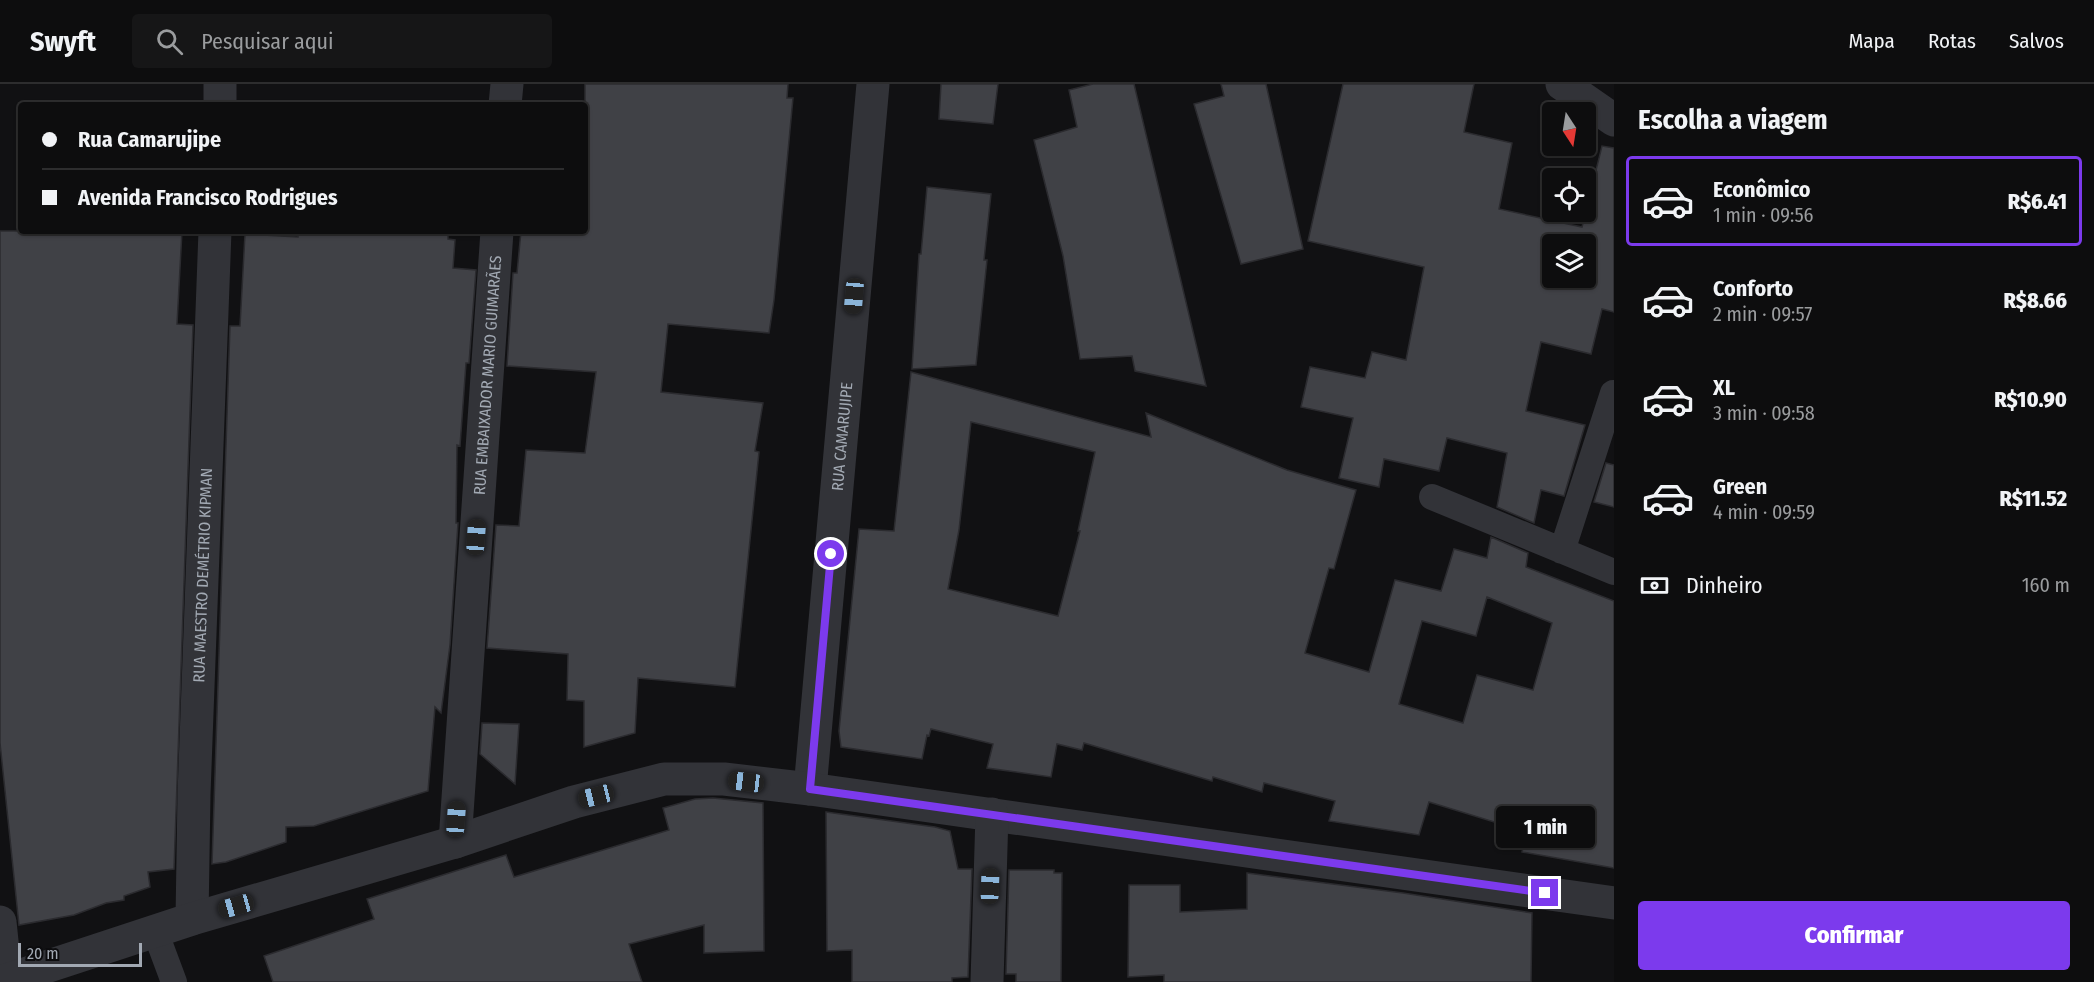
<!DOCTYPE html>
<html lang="pt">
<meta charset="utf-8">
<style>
:root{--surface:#0d0d0e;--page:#161617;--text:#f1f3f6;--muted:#9a9c9e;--line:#2d2d2e;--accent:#7c3aed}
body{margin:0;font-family:"Fira Sans Condensed",sans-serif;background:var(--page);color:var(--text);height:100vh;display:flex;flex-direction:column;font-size:22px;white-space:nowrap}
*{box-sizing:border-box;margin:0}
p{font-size:20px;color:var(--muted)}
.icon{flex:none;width:33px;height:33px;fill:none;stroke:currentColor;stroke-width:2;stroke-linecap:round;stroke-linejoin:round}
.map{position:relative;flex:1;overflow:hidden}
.sheet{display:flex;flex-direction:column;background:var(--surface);width:480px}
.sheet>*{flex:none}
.guide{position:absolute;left:18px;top:18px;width:570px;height:132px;border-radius:6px;box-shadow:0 2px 4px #0004,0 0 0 2px var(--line);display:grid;align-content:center;height:132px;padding:0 24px;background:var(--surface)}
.needle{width:39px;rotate:168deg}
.buttons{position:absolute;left:1542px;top:18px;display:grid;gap:12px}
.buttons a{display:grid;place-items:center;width:54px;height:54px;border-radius:6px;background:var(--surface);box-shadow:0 2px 4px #0004,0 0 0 2px var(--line);font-size:30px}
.scale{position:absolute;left:18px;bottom:15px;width:124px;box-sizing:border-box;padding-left:6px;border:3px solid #a2a9b3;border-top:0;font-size:16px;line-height:21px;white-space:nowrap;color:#a2a9b3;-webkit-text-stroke:4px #0c0c0e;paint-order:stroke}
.end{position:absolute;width:27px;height:27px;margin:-14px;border:8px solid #7c3aed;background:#fff;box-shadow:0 0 0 3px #fff}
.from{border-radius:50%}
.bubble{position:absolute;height:42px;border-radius:6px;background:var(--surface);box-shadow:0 2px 4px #0004,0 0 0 2px var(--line);font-size:20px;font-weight:800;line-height:42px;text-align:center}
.car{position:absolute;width:18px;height:36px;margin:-18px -9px;border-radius:8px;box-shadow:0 0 4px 2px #0007;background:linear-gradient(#222 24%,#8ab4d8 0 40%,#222 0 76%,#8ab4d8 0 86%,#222 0)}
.guide b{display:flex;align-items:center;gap:21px;height:57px;font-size:22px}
.guide b+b{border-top:2px solid var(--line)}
.guide i{width:15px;height:15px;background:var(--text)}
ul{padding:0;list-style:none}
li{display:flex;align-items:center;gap:18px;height:90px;margin:0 12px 9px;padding:0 12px;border:3px solid transparent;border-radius:6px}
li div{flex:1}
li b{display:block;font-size:22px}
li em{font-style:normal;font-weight:800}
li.current{border-color:var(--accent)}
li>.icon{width:54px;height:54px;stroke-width:1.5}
h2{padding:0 24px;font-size:27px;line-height:72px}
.pay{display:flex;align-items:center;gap:15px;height:66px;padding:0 24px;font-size:22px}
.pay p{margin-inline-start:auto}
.primary-button{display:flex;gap:12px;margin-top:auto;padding:12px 24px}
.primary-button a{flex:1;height:69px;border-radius:6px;background:var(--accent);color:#fff;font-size:24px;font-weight:800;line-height:69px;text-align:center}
header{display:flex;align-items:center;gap:36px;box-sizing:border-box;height:84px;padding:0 30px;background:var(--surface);border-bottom:2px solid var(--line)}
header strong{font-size:28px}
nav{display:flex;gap:33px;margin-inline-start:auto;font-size:21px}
.search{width:420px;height:54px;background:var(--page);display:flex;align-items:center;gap:15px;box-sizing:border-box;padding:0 21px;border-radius:6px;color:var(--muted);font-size:22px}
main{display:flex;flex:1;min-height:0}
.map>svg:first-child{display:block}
.building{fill:#404146;stroke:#2b2b2f;stroke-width:1.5;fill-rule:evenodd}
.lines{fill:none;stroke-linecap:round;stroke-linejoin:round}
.service{stroke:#323338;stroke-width:26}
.minor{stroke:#323338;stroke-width:33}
.route{stroke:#7c3aed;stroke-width:8}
.labels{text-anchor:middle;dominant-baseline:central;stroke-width:4.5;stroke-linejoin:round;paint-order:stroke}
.street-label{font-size:16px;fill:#a2a9b3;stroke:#0c0c0e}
</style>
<header>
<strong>Swyft</strong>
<div class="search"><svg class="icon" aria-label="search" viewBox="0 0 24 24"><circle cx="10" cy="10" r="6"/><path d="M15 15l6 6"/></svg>Pesquisar aqui</div>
<nav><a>Mapa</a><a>Rotas</a><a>Salvos</a></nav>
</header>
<main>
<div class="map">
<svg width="1614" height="898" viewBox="0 0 1614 898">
<rect width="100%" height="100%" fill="#111113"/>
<path class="building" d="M585 0H788L787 14H793L774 216 769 249 668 240 661 308 763 319 755 367 759 368 735 603 638 594 635 649 584 663V617L567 616 568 570 487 564 496 441 519 442 526 366 585 369 596 288 507 282 513 189H517L521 147H585Z
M941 0H998L993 40 939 35Z
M1093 0H1134L1206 302 1135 287 1132 272 1080 275 1063 172 1034 56 1077 43 1069 6Z
M1221 0H1266L1303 165 1241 180 1194 20 1224 12Z
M1343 0H1474L1464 48 1512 59 1499 125 1582 143 1602 62 1614 64V228L1602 225 1591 270 1541 258 1526 327 1585 341 1564 412 1541 406 1534 439 1497 423 1507 369 1447 354 1439 387 1384 375 1379 403 1339 394 1353 334 1301 323 1310 283 1365 294 1372 268 1406 276 1424 183 1308 157ZM1552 160H1586V194H1552Z
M927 103 991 110 984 176H987L976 281 912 285 919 170H921Z
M0 147H182L177 240 193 241 174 785 148 788 150 803 124 812V816L106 819 74 831 19 841 0 659Z
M298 147H448V155L455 156 453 184 476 186 469 279H466L460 362 457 361 456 439H458L450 561 441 629 435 623 428 707 314 742 286 743V758L226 778 212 780 230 242H240L245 150 298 153Z
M911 288 1151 353 1146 329 1287 386 1356 406 1334 485 1329 484 1305 569 1369 588 1395 496 1441 507 1454 465 1487 474 1491 453 1528 469 1526 483 1614 517V784L1522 768 1527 748 1429 718 1419 751 1329 737 1335 717 1264 699 1262 708 1213 693 1212 697 1084 659 1082 666 1057 660 1051 693 987 684 993 660 931 645 929 652 927 651 922 675 841 663 839 647 859 445 894 447ZM971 338 1095 368 1078 447H1080L1058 532 948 505 959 446ZM1487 513 1552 539 1533 606 1477 591 1463 639 1399 620 1422 537 1476 552Z
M1606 379 1614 381V423L1594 418Z
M482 639 519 640 515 700 480 670Z
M713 714 763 719 764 867 704 869V841L629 860 642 898H273L264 872 374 835 367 815 506 771 514 793 669 746 663 724 695 715Z
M826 728 935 743 950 747 958 785H972L968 893 952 894V898H852V866L827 867Z
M1009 786H1054V789H1062L1061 898H1016V890H1006Z
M1247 789 1403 809 1532 829 1531 898H1164V891L1128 893 1129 801H1180V828L1247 825Z"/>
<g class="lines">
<path class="service" d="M1432 413 1614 488
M1562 467 1613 309
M155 847 174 898"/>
<g class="minor">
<path d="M1562 0 1614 36"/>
<path d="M220 21V0"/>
<path d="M505 21 507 0"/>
<path id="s1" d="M810 705 873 0"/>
<path id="s2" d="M455 758 497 147"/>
<path id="s3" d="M192 835 194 710 215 147"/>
<path d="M0 838 6 896"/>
<path d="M0 898 192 835 455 758 574 718 664 695H724L810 705 1614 819"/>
<path d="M987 898 992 730"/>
</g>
</g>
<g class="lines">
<path class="route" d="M831 470 810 705 1545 809"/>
</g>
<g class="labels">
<g class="street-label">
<text stroke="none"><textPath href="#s2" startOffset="468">RUA EMBAIXADOR MARIO GUIMARÃES</textPath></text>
<text stroke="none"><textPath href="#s1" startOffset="354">RUA CAMARUJIPE</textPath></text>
<text stroke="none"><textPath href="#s3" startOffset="344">RUA MAESTRO DEMÉTRIO KIPMAN</textPath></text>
</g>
</g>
</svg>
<div class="buttons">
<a><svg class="needle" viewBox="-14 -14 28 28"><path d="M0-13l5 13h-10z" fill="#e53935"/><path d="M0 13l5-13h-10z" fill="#9a9c9e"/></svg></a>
<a><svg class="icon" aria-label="locate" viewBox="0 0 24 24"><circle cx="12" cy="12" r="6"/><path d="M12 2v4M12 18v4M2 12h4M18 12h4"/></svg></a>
<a><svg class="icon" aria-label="layers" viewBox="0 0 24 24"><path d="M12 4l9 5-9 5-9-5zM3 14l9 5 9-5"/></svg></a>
</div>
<div class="scale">20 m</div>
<i class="end from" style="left:831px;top:470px"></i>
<i class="end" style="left:1545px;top:809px"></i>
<div class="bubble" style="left:1496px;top:722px;width:99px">1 min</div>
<i class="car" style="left:854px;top:212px;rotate:185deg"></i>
<i class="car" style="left:476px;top:453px;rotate:4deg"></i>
<i class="car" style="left:746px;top:698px;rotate:277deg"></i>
<i class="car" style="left:596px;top:712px;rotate:256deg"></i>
<i class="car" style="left:456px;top:735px;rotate:4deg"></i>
<i class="car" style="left:990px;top:802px;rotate:2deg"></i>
<i class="car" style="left:236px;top:822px;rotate:254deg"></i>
<div class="guide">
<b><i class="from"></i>Rua Camarujipe</b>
<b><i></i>Avenida Francisco Rodrigues</b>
</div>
</div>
<section class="sheet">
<h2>Escolha a viagem</h2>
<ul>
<li class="current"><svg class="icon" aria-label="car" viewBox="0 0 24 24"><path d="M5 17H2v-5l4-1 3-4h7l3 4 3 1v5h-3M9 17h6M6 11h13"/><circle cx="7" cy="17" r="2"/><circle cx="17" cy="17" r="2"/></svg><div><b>Econômico</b><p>1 min · 09:56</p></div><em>R$6.41</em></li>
<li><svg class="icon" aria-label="car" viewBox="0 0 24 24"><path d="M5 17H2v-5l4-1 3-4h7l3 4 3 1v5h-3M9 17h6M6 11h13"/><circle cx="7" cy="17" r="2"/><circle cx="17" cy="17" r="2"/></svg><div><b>Conforto</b><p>2 min · 09:57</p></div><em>R$8.66</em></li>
<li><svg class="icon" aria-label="car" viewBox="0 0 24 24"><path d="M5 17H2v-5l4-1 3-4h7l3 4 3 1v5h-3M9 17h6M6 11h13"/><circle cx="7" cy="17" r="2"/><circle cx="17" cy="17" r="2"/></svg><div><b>XL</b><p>3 min · 09:58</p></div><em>R$10.90</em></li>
<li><svg class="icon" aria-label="car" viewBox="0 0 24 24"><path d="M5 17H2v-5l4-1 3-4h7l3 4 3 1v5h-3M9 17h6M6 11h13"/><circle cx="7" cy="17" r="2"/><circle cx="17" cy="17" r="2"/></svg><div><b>Green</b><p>4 min · 09:59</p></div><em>R$11.52</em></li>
</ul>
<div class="pay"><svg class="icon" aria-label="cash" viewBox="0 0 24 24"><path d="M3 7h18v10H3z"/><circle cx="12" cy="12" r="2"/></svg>Dinheiro<p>160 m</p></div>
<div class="primary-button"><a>Confirmar</a></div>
</section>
</main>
